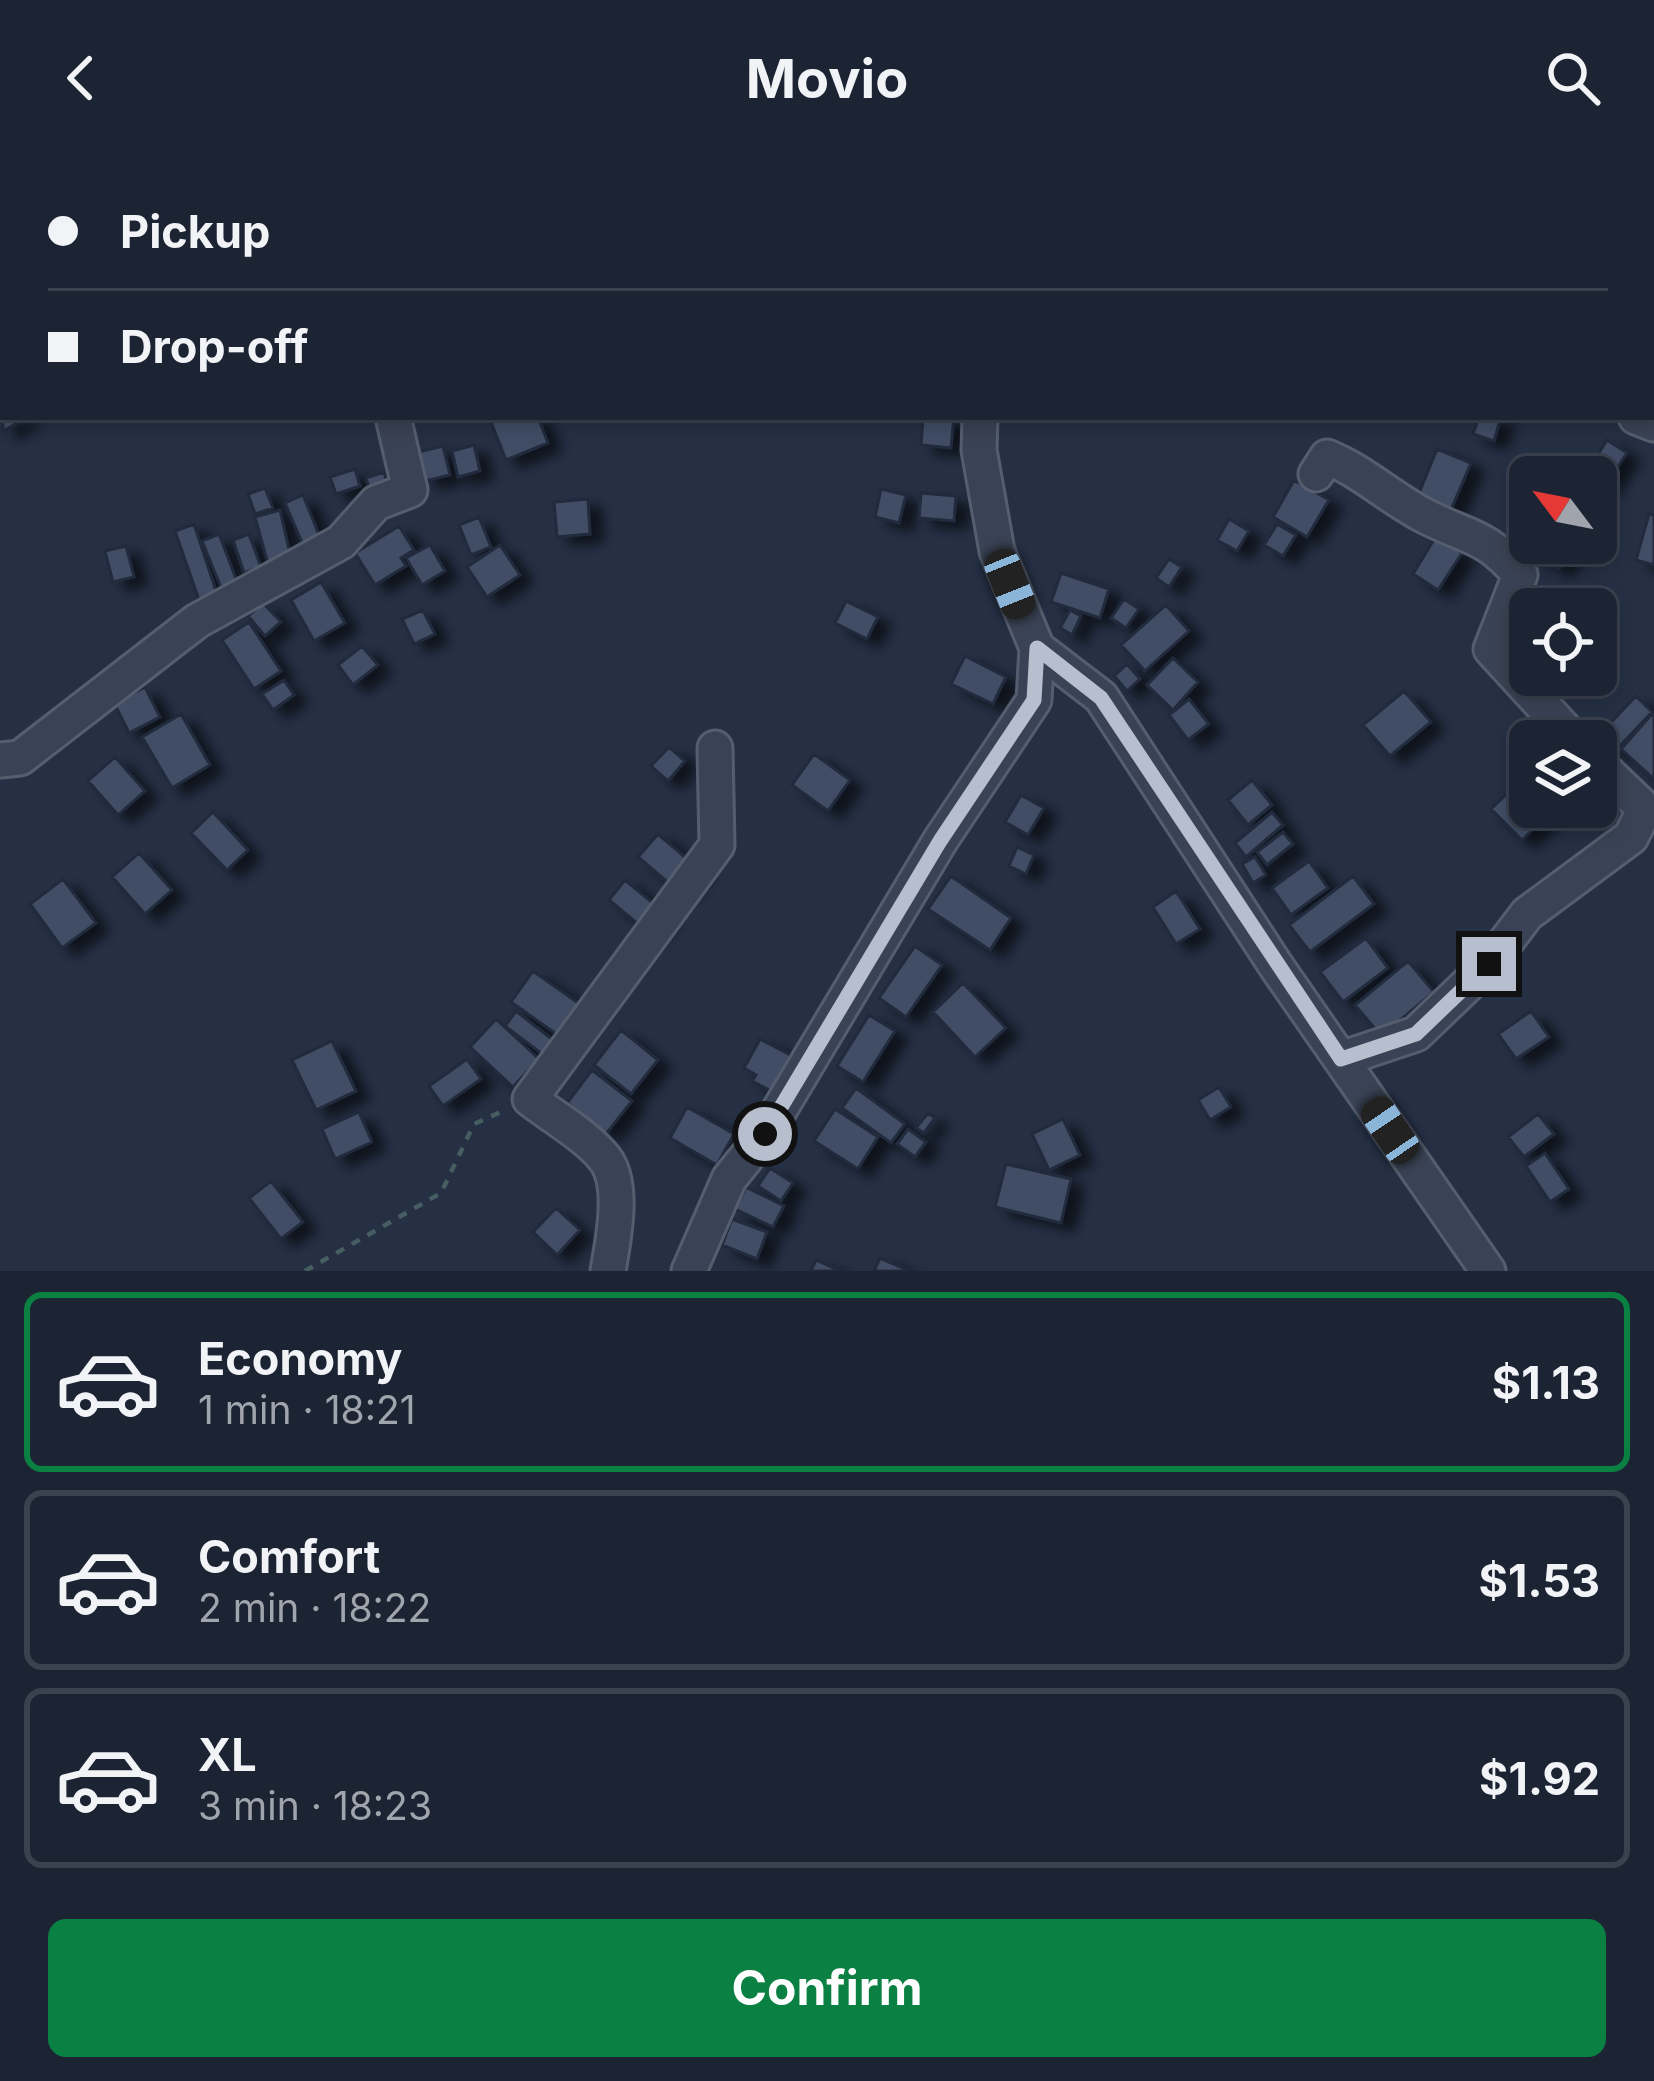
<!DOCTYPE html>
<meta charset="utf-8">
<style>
:root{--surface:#1c2434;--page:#293040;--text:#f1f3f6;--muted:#a0a4ac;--line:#3a414f;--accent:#0b8043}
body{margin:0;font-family:Inter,sans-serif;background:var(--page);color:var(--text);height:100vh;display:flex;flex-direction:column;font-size:45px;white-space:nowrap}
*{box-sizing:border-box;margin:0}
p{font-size:39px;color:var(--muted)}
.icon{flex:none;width:66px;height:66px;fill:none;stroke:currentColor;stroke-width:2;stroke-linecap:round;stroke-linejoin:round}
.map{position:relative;height:1115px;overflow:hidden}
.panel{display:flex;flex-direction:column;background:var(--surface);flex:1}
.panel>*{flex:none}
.banner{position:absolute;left:0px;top:0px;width:1656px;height:264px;box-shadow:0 6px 18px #0003,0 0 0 3px var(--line);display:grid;align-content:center;height:264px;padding:0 48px;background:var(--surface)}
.needle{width:78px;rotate:302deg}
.buttons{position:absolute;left:1509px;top:300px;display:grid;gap:24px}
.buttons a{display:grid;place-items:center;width:108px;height:108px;border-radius:18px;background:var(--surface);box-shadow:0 6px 18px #0003,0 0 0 3px var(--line);font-size:60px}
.end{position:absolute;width:54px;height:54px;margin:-27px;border:15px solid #b7bece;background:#111;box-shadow:0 0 0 6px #111}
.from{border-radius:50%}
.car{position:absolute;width:36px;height:72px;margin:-36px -18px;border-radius:15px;box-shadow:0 0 9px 3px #0007;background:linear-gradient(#222 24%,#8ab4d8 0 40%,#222 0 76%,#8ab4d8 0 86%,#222 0)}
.banner b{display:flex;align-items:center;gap:42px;height:114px;font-size:45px}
.banner b+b{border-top:3px solid var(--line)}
.banner i{width:30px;height:30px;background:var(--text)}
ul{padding:21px 0 0;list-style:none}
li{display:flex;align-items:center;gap:36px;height:180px;margin:0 24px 18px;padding:0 24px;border:6px solid var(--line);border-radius:18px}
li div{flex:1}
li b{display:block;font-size:45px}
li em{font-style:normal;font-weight:700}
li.current{border-color:var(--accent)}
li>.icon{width:108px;height:108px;stroke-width:1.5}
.action{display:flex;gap:24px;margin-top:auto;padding:24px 48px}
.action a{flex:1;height:138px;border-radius:18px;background:var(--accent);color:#fff;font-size:48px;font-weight:700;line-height:138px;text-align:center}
header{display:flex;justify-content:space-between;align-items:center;height:156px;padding:0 48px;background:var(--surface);font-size:54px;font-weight:700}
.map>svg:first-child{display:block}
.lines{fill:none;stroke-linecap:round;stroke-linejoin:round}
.stream{stroke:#374a6d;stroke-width:9}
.building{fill:#414e65;stroke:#202a3c;stroke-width:3;filter:url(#shadow)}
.minor-casing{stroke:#555e6f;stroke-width:39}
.path{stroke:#465d62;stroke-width:4.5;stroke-dasharray:9 9;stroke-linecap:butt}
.minor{stroke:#3a4355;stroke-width:33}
.route{stroke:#b7bece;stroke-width:15}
</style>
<header><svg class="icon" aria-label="back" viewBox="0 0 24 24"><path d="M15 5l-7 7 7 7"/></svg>Movio<svg class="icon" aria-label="search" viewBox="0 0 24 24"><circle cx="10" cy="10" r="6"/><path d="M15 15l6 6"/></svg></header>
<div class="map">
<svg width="1654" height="1115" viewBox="0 0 1654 1115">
<defs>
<filter id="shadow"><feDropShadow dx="13" dy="8" stdDeviation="6" flood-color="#0009"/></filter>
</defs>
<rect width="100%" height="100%" fill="#253045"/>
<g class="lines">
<path class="stream" d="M1193 0 1197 3
M1359 3 1362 0"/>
</g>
<path class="building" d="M3 219V261H28L3 275Z
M489 261H538L548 287 506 304Z
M923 261H954L951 292 921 289Z
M1479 261H1501L1494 285 1473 278Z
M1607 284 1627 297 1603 333 1596 321H1584Z
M474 289 480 315 458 321 452 295Z
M443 290 450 319 425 325 418 296Z
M1437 293 1471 307 1450 356 1417 342Z
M355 313 360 330 336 338 330 321Z
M384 316 389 334 371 340 366 322Z
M1294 324 1329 344 1307 381 1273 361Z
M265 332 273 352 255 358 248 338Z
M881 333 906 339 899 367 875 361Z
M921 337 956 340 954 365 919 362Z
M303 339 323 389 306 396 285 347Z
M588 343 590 378 557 381 554 346Z
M280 354 291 402 268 408 255 361Z
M1649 358 1654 359V409L1636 404Z
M479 361 491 391 471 399 459 369Z
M1229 363 1249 375 1237 395 1217 384Z
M194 368 218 441 200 447 175 375Z
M1277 368 1296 379 1283 400 1264 389Z
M399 370 414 394 401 402 406 410 375 429 355 397Z
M219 378 238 428 222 434 202 385Z
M249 378 261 411 244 417 233 384Z
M1436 380 1462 397 1438 434 1413 418Z
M1535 387H1570L1574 390 1559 413 1530 394Z
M430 389 445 415 422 429 406 402Z
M500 389 520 419 487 441 467 411Z
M126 390 134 421 113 426 105 395Z
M1169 403 1182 411 1169 431 1156 422Z
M1061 417 1109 433 1100 462 1051 446Z
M321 426 345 467 314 485 291 444Z
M1124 443 1139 453 1126 472 1111 462Z
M846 445 878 461 867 483 835 467Z
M263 447 281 466 265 480 248 460Z
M1166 449 1189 475 1145 515 1121 489Z
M423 454 435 478 414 488 402 463Z
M1070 454 1081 460 1072 479 1060 472Z
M249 466 281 515 254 533 222 484Z
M362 490 378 509 353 529 338 509Z
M965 500 1006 521 993 548 951 528Z
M1173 502 1198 526 1173 554 1147 529Z
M1127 508 1140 523 1127 535 1114 520Z
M284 524 294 539 273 554 262 538Z
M145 531 160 561 129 577 114 547Z
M1404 535 1431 566 1390 600 1363 569Z
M1636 540 1652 556 1616 594 1600 578Z
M1189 543 1209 568 1188 584 1169 559Z
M181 558 210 609 172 632 142 581Z
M1652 558 1654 560V623L1621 593Z
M669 591 685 605 668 625 651 610Z
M814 598 850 624 828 655 792 629Z
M115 601 145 635 118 659 88 625Z
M1530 615V651H1556L1522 684 1491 653Z
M1252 624 1272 649 1248 669 1228 644Z
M1021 639 1044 652 1028 679 1005 666Z
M213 656 248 694 227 714 191 677Z
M1272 656 1283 669 1246 701 1235 687Z
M1283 676 1293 688 1267 709 1257 696Z
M658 678 699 713 679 736 638 701Z
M1017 691 1034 699 1026 718 1009 710Z
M139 697 172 734 145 758 112 721Z
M1255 701 1266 719 1253 727 1242 708Z
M1309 705 1328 732 1291 759 1272 732Z
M951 720 1011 762 990 794 928 753Z
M1353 720 1374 748 1310 796 1289 769Z
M63 723 96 767 62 792 30 748Z
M625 724 665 757 649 777 609 744Z
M1176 735 1200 773 1176 788 1153 751Z
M1366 782 1388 812 1343 846 1320 816Z
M915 790 942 809 906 861 879 842Z
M1408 805 1434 836 1381 880 1355 849Z
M533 815 581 849 559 880 511 846Z
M963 827 1006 872 975 901 933 856Z
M516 855 553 884 542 898 505 870Z
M1531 855 1549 881 1516 903 1498 878Z
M869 859 895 875 863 926 837 910Z
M496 863 539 903 513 931 470 891Z
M621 874 658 904 631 938 594 909Z
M760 883 796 902 777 938 752 925 756 919 744 912Z
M332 885 356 935 316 954 292 904Z
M467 903 481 923 443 950 429 930Z
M592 914 632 945 606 978 567 947Z
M1219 931 1231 951 1210 964 1198 944Z
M856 932 905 968 891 987 842 952Z
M687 951 734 978 717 1009 670 982Z
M835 953 878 981 858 1013 814 985Z
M359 956 372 986 335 1003 322 973Z
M928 957 935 962 924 977 916 972Z
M1538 958 1554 978 1524 1001 1508 981Z
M1063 963 1080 999 1049 1014 1032 978Z
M908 973 926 986 915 1001 897 988Z
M1545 997 1569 1033 1550 1046 1526 1010Z
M1006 1008 1071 1023 1061 1067 995 1051Z
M770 1012 793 1027 781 1045 758 1030Z
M271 1025 303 1066 281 1083 249 1042Z
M746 1031 784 1050 773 1071 735 1053Z
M556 1052 580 1074 557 1099 533 1076Z
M732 1063 767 1076 757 1103 722 1089Z
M880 1102 910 1115H874Z
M816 1104 840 1115H811Z"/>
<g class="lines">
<g class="minor-casing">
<path id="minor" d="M303 0 304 3
M1011 0 1017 3
M1124 3 1125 0
M980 261 979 294 997 395 1037 492 1101 541 1276 810 1488 1115
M1636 261 1654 268
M1316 318 1327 301C1364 316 1390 342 1425 360 1470 383 1485 378 1520 419L1491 493 1575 585
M0 604 20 602 197 465 341 386 376 347 410 334 393 261
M1341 903 1416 878 1489 808 1527 758 1631 681 1645 653 1596 606
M608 1115C613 1085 625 1029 605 1003 587 980 553 961 530 943L717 689 715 592
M689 1115 729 1023 765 978 940 685 1034 544 1037 492"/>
</g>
<path class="path" d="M305 1115 441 1037 474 968 503 955"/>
<use href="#minor" class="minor"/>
</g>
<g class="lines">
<path class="route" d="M765 978 940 685 1034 544 1037 492 1101 542 1341 903 1416 878 1489 808"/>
</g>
</svg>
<div class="buttons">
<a><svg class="needle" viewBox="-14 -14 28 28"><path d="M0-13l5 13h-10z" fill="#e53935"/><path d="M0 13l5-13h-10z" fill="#a0a4ac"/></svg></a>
<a><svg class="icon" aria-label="locate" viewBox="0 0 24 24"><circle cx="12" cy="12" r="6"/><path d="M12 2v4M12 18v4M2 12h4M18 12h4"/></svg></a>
<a><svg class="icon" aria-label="layers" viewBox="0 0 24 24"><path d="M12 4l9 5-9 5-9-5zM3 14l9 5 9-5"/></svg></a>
</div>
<i class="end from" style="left:765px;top:978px"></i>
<i class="end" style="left:1489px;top:808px"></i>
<i class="car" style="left:1010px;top:428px;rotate:158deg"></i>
<i class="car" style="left:1390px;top:974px;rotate:326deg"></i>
<div class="banner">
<b><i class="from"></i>Pickup</b>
<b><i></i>Drop-off</b>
</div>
</div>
<section class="panel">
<ul>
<li class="current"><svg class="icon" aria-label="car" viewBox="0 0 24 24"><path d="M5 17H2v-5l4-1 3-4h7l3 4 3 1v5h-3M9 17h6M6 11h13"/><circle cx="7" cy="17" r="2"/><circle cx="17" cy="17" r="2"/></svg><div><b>Economy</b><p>1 min · 18:21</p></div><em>$1.13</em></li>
<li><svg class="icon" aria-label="car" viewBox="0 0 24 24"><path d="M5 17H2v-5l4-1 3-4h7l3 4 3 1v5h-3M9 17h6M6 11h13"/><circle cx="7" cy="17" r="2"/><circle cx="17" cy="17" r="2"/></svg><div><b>Comfort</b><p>2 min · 18:22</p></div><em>$1.53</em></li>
<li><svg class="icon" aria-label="car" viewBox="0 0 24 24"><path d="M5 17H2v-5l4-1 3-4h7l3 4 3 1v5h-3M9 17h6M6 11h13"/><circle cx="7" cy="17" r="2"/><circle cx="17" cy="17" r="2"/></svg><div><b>XL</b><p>3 min · 18:23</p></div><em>$1.92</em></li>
</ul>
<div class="action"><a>Confirm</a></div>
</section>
